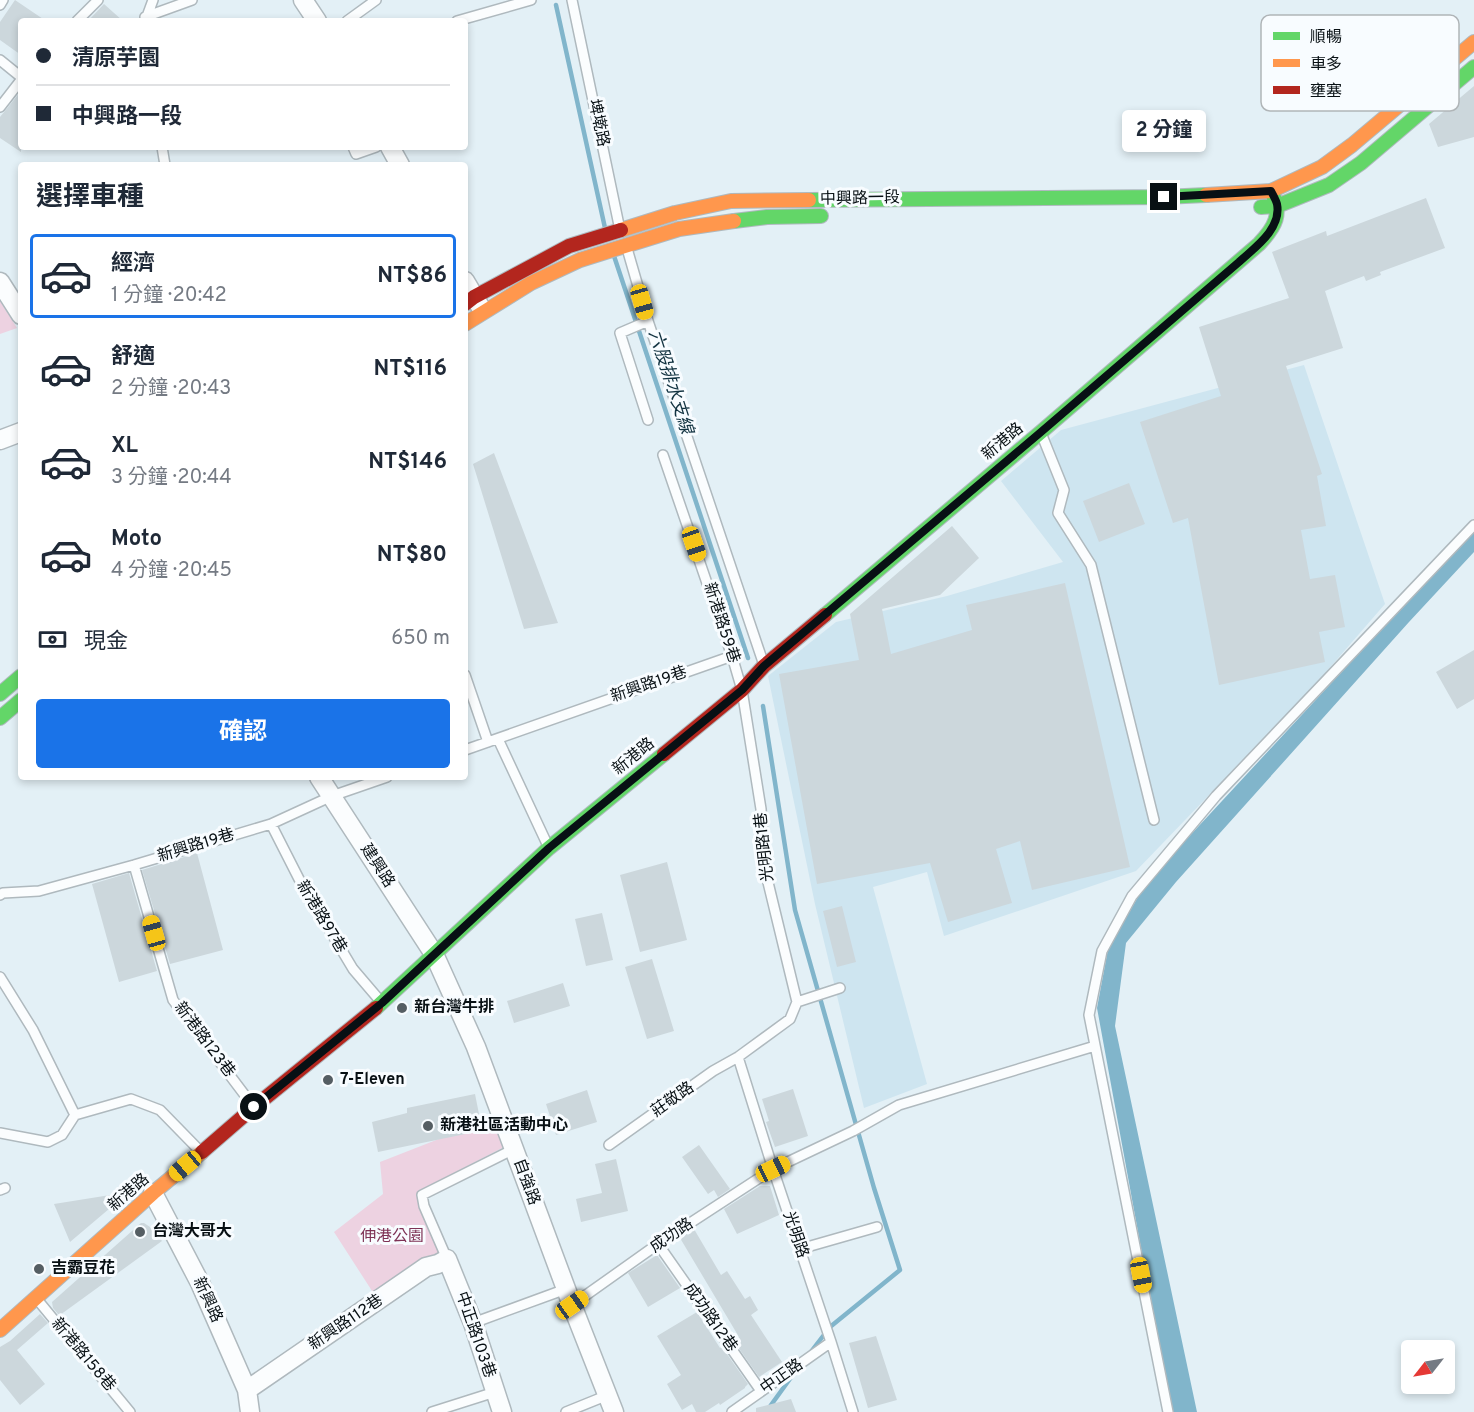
<!DOCTYPE html>
<html lang="zh-TW">
<meta charset="utf-8">
<style>
:root{--surface:#fff;--page:#f6f6f7;--text:#1f2937;--muted:#747a83;--line:#e0e1e3;--accent:#1a73e8}
body{margin:0;font-family:Overpass,"Noto Sans TC",sans-serif;background:var(--page);color:var(--text);height:100vh;display:flex;flex-direction:column;font-size:22px;white-space:nowrap}
*{box-sizing:border-box;margin:0}
p{font-size:20px;color:var(--muted)}
.icon{flex:none;width:33px;height:33px;fill:none;stroke:currentColor;stroke-width:2;stroke-linecap:round;stroke-linejoin:round}
.map{position:relative;flex:1;overflow:hidden}
.drawer{position:absolute;left:18px;top:162px;width:450px;height:618px;display:flex;flex-direction:column;background:var(--surface);border-radius:6px;box-shadow:0 3px 9px #0003}
.drawer>*{flex:none}
.banner{position:absolute;left:18px;top:18px;width:450px;height:132px;border-radius:6px;box-shadow:0 3px 9px #0003;display:grid;align-content:center;height:132px;padding:0 18px;background:var(--surface)}
.needle{width:39px;rotate:239deg}
.tools{position:absolute;left:1401px;top:1340px;display:grid;gap:12px}
.tools a{display:grid;place-items:center;width:54px;height:54px;border-radius:6px;background:var(--surface);box-shadow:0 3px 9px #0003;font-size:30px}
.end{position:absolute;width:27px;height:27px;margin:-14px;border:8px solid #081014;background:#fff;box-shadow:0 0 0 3px #fff}
.from{border-radius:50%}
.bubble{position:absolute;height:42px;border-radius:6px;background:var(--surface);box-shadow:0 3px 9px #0003;font-size:20px;font-weight:700;line-height:42px;text-align:center}
.car{position:absolute;width:18px;height:36px;margin:-18px -9px;border-radius:8px;box-shadow:0 0 4px 2px #0007;background:linear-gradient(#f5c518 24%,#345 0 40%,#f5c518 0 76%,#345 0 86%,#f5c518 0)}
.banner b{display:flex;align-items:center;gap:21px;height:57px;font-size:22px}
.banner b+b{border-top:2px solid var(--line)}
.banner i{width:15px;height:15px;background:var(--text)}
ul{padding:0;list-style:none}
li{display:flex;align-items:center;gap:18px;height:84px;margin:0 12px 9px;padding:0 6px;border:3px solid transparent;border-radius:6px}
li div{flex:1}
li b{display:block;font-size:22px}
li em{font-style:normal;font-weight:700}
li.on{border-color:var(--accent)}
li>.icon{width:54px;height:54px;stroke-width:1.5}
h2{padding:0 18px;font-size:27px;line-height:72px}
.pay{display:flex;align-items:center;gap:15px;height:66px;padding:0 18px;font-size:22px}
.pay p{margin-inline-start:auto}
.cta{display:flex;gap:12px;margin-top:auto;padding:12px 18px}
.cta a{flex:1;height:69px;border-radius:6px;background:var(--accent);color:#fff;font-size:24px;font-weight:700;line-height:69px;text-align:center}
.map>svg:first-child{display:block}
.built{fill:#cee5f0}
.green{fill:#edd2e1}
.water{fill:#81b5cb}
.lines{fill:none;stroke-linecap:round;stroke-linejoin:round}
.stream{stroke:#81b5cb;stroke-width:4.5}
.building{fill:#ccd7dc}
.lane-casing{stroke:#afb9be;stroke-width:12}
.street-casing{stroke:#afb9be;stroke-width:21}
.fast-casing{stroke:#afb9be;stroke-width:16}
.slow-casing{stroke:#afb9be;stroke-width:16}
.jam-casing{stroke:#afb9be;stroke-width:16}
.lane{stroke:#fbfdfe;stroke-width:9}
.street{stroke:#fbfdfe;stroke-width:18}
.fast{stroke:#63d668;stroke-width:14}
.slow{stroke:#ff974d;stroke-width:14}
.jam{stroke:#b3261e;stroke-width:14}
.route{stroke:#081014;stroke-width:8}
.poi-dot{fill:#555e63;stroke:#f8fcff;stroke-width:2}
.labels{text-anchor:middle;dominant-baseline:central;stroke-width:6;stroke-linejoin:round;paint-order:stroke}
.street-label{font-size:16px;fill:#081014;stroke:#f8fcff}
.poi-label{font-size:16px;font-weight:bold;fill:#081014;stroke:#f8fcff;text-anchor:start}
.park-label{font-size:16px;fill:#7e3255;stroke:#f8fcff}
.water-label{font-size:18px;font-style:italic;fill:#123341;stroke:#f8fcff}
.key{fill:#f8fcff;stroke:#b0b5b8;stroke-width:1.5}
.key-label{font-size:16px;fill:#081014}
</style>
<div class="map">
<svg width="1474" height="1412" viewBox="0 0 1474 1412">
<rect width="100%" height="100%" fill="#e3f0f6"/>
<path class="built" d="M1304 365 1385 604 1313 687 1136 871 944 936 927 872 873 887 927 1084 864 1108 815 904 768 676 836 622 947 596 1063 562 1001 481 1061 430Z"/>
<path class="green" d="M0 301 17 328 0 334Z
M490 1119 506 1146 417 1192 441 1253 374 1294 334 1232 383 1194 380 1162Z"/>
<path class="water" d="M1474 529V552L1409 622 1176 882 1126 943 1115 1026 1197 1412H1171L1097 1008 1108 949 1146 883Z"/>
<g class="lines">
<path class="stream" d="M556 5 605 228
M614 256 748 658
M763 706 795 910 874 1188 900 1270 830 1327 810 1353
M766 1412 797 1369"/>
</g>
<path class="building" d="M15 0 46 21H21V55L0 40V22Z
M104 4 123 21H88Z
M1474 86V137L1438 147 1429 124Z
M21 91V152L0 138V117Z
M1426 198 1445 248 1380 272 1381 275 1366 281 1364 276 1325 291 1343 348 1286 366 1322 474 1317 476 1326 526 1301 530 1310 579 1335 575 1345 627 1319 632 1325 662 1219 685 1188 518 1173 523 1140 422 1221 396 1199 327 1289 298 1272 252 1326 231 1327 236Z
M494 453 558 623 524 629 473 464Z
M1129 483 1145 524 1099 542 1083 501Z
M952 526 979 558 940 595 882 609 891 654 972 630 966 605 1065 583 1130 867 1032 890 1020 841 996 849 1012 903 948 922 930 863 817 884 779 674 859 660 850 614Z
M1474 650V699L1457 709 1436 672Z
M197 853 223 950 170 964 142 870Z
M667 862 687 940 640 952 620 875Z
M129 873 157 971 119 982 92 884Z
M842 906 856 962 837 967 823 911Z
M602 913 613 960 586 966 575 919Z
M652 959 674 1031 647 1039 625 967Z
M563 983 570 1006 514 1023 507 1001Z
M793 1089 808 1136 775 1147 766 1122 769 1121 762 1099Z
M587 1090 597 1122 556 1135 546 1104Z
M475 1094 480 1119 482 1118 485 1130 378 1152 372 1122 407 1113V1108Z
M699 1145 730 1189 718 1197 714 1190 708 1194 682 1157Z
M616 1159 628 1211 581 1222 576 1199 602 1193 595 1164Z
M760 1186H770L779 1215 737 1234 724 1209Z
M129 1192 70 1242 54 1204Z
M141 1223H144L150 1227 156 1233 162 1241 60 1315 58 1314 53 1308 52 1302Z
M694 1229 721 1275 727 1271 745 1299 750 1296 758 1310 751 1315 782 1362 759 1377 733 1340 739 1337 680 1238Z
M657 1255 680 1288 648 1307 628 1273Z
M697 1312 720 1348 722 1347 748 1384 745 1387V1388L720 1405 719 1403 705 1412H696L692 1404 682 1410 667 1384 681 1375 657 1336Z
M40 1314 48 1323 17 1350 45 1384 20 1405 0 1380V1347L10 1341Z
M876 1336 897 1400 868 1408 849 1343Z
M791 1399 796 1412H756V1408Z"/>
<g class="lines">
<g class="lane-casing">
<path id="lane" d="M572 0 620 230
M0 5 3 0
M145 17 192 0
M146 19 153 0
M77 21 98 0
M347 21 376 0
M457 21 531 0
M0 60 21 77
M0 107 21 80
M162 147 165 165
M353 147 356 154 376 147
M626 245 648 321 764 665
M648 321 620 333 648 420
M1041 433 1064 490 1058 513 1091 565 1154 820
M663 455 732 656 742 690 761 809 765 870 797 1002
M465 675 488 742
M498 739 548 846
M465 750 732 656
M271 824 299 879 353 969 382 1003
M134 865 173 1000 253 1106
M0 895 3 893 39 891 134 865 271 824 332 796 387 777
M0 977 33 1030 75 1115
M738 1057 773 1169 831 1342 853 1412
M75 1115 131 1099 160 1110 201 1152
M0 1133 48 1142 62 1135 75 1115
M609 1145 713 1071 738 1057 790 1019 797 1002 840 988
M0 1190 5 1188
M658 1244 761 1391
M800 1249 877 1227
M447 1259 424 1206 422 1195 514 1149
M36 1298 130 1412
M572 1305 658 1244 773 1169 853 1131 899 1105 1095 1046
M473 1323 566 1289
M432 1412 495 1392
M566 1412 608 1395
M732 1412 831 1342
M1168 1412 1089 1015 1102 951 1132 896 1216 796 1474 525"/>
</g>
<g class="street-casing">
<path id="street" d="M303 0 317 21
M390 147 400 165
M465 281 481 308
M0 282 21 315
M0 440 21 432
M319 777 434 954 476 1047 572 1305 614 1412
M153 1193 200 1283 247 1390 250 1412
M247 1390 426 1267 438 1264 447 1259 473 1323 502 1412"/>
</g>
<g class="fast-casing">
<path id="fast" d="M809 200 1164 197 1206 195
M1261 207 1277 206 1329 185 1361 163 1474 67
M734 221 767 217 821 216
M825 615 1041 432 1259 244C1275 227 1283 214 1271 191
M0 694 21 676
M0 718 21 700
M376 1008 549 848 664 754"/>
</g>
<g class="slow-casing">
<path id="slow" d="M1206 195 1271 191 1322 167 1352 145 1474 42
M621 230 675 213 731 201 809 200
M465 324 531 283 580 260 679 229 734 221
M0 1330 153 1193 202 1152"/>
</g>
<g class="jam-casing">
<path id="jam" d="M465 304 474 297 569 246 621 230
M664 754 742 690 764 666 825 615
M202 1152 254 1107 376 1008"/>
</g>
<use href="#lane" class="lane"/>
<use href="#street" class="street"/>
<use href="#fast" class="fast"/>
<use href="#slow" class="slow"/>
<use href="#jam" class="jam"/>
</g>
<g class="lines">
<path class="route" d="M254 1107 382 1003 549 848 742 690 764 666 1041 432 1239 262C1254 248 1282 229 1277 204 1276 200 1273 195 1271 191L1164 197"/>
</g>
<g class="poi-dot">
<circle cx="402" cy="1008" r="6"/>
<circle cx="328" cy="1080" r="6"/>
<circle cx="428" cy="1126" r="6"/>
<circle cx="140" cy="1232" r="6"/>
<circle cx="39" cy="1269" r="6"/>
</g>
<g class="labels">
<g class="street-label">
<text transform="translate(598 123) rotate(78)">埤墘路</text>
<text transform="translate(860 199) rotate(-1)">中興路一段</text>
<text transform="translate(1003 442) rotate(-40)">新港路</text>
<text transform="translate(721 623) rotate(72)">新港路59巷</text>
<text transform="translate(649 685) rotate(-19)">新興路19巷</text>
<text transform="translate(634 757) rotate(-39)">新港路</text>
<text transform="translate(196 846) rotate(-17)">新興路19巷</text>
<text transform="translate(765 847) rotate(-96)">光明路1巷</text>
<text transform="translate(377 866) rotate(57)">建興路</text>
<text transform="translate(321 917) rotate(59)">新港路97巷</text>
<text transform="translate(204 1040) rotate(53)">新港路123巷</text>
<text transform="translate(673 1100) rotate(-35)">莊敬路</text>
<text transform="translate(526 1182) rotate(70)">自強路</text>
<text transform="translate(129 1193) rotate(-41)">新港路</text>
<text transform="translate(795 1235) rotate(71)">光明路</text>
<text transform="translate(672 1236) rotate(-34)">成功路</text>
<text transform="translate(207 1300) rotate(65)">新興路</text>
<text transform="translate(710 1318) rotate(55)">成功路12巷</text>
<text transform="translate(346 1323) rotate(-34)">新興路112巷</text>
<text transform="translate(475 1335) rotate(71)">中正路103巷</text>
<text transform="translate(83 1355) rotate(50)">新港路158巷</text>
<text transform="translate(782 1377) rotate(-35)">中正路</text>
</g>
<g class="poi-label">
<text x="414" y="1008">新台灣牛排</text>
<text x="340" y="1080">7-Eleven</text>
<text x="440" y="1126">新港社區活動中心</text>
<text x="152" y="1232">台灣大哥大</text>
<text x="51" y="1269">吉霸豆花</text>
</g>
<g class="park-label">
<text x="392" y="1237">伸港公園</text>
</g>
<g class="water-label">
<text transform="translate(670 382) rotate(72)">六股排水支線</text>
</g>
</g>
<rect x="1261" y="15" width="198" height="96" rx="9" class="key"/>
<rect x="1273" y="32" width="27" height="8" fill="#63d668"/>
<rect x="1273" y="59" width="27" height="8" fill="#ff974d"/>
<rect x="1273" y="86" width="27" height="8" fill="#b3261e"/>
<g class="key-label">
<text x="1310" y="42">順暢</text>
<text x="1310" y="69">車多</text>
<text x="1310" y="96">壅塞</text>
</g>
</svg>
<div class="tools">
<a><svg class="needle" viewBox="-14 -14 28 28"><path d="M0-13l5 13h-10z" fill="#e53935"/><path d="M0 13l5-13h-10z" fill="#747a83"/></svg></a>
</div>
<i class="end from" style="left:254px;top:1107px"></i>
<i class="end" style="left:1164px;top:197px"></i>
<div class="bubble" style="left:1122px;top:110px;width:84px">2 分鐘</div>
<i class="car" style="left:642px;top:302px;rotate:164deg"></i>
<i class="car" style="left:694px;top:544px;rotate:161deg"></i>
<i class="car" style="left:154px;top:933px;rotate:344deg"></i>
<i class="car" style="left:185px;top:1166px;rotate:230deg"></i>
<i class="car" style="left:773px;top:1169px;rotate:65deg"></i>
<i class="car" style="left:1141px;top:1275px;rotate:169deg"></i>
<i class="car" style="left:572px;top:1305px;rotate:55deg"></i>
<div class="banner">
<b><i class="from"></i>清原芋園</b>
<b><i></i>中興路一段</b>
</div>
<section class="drawer">
<h2>選擇車種</h2>
<ul>
<li class="on"><svg class="icon" aria-label="car" viewBox="0 0 24 24"><path d="M5 17H2v-5l4-1 3-4h7l3 4 3 1v5h-3M9 17h6M6 11h13"/><circle cx="7" cy="17" r="2"/><circle cx="17" cy="17" r="2"/></svg><div><b>經濟</b><p>1 分鐘 · 20:42</p></div><em>NT$86</em></li>
<li><svg class="icon" aria-label="car" viewBox="0 0 24 24"><path d="M5 17H2v-5l4-1 3-4h7l3 4 3 1v5h-3M9 17h6M6 11h13"/><circle cx="7" cy="17" r="2"/><circle cx="17" cy="17" r="2"/></svg><div><b>舒適</b><p>2 分鐘 · 20:43</p></div><em>NT$116</em></li>
<li><svg class="icon" aria-label="car" viewBox="0 0 24 24"><path d="M5 17H2v-5l4-1 3-4h7l3 4 3 1v5h-3M9 17h6M6 11h13"/><circle cx="7" cy="17" r="2"/><circle cx="17" cy="17" r="2"/></svg><div><b>XL</b><p>3 分鐘 · 20:44</p></div><em>NT$146</em></li>
<li><svg class="icon" aria-label="car" viewBox="0 0 24 24"><path d="M5 17H2v-5l4-1 3-4h7l3 4 3 1v5h-3M9 17h6M6 11h13"/><circle cx="7" cy="17" r="2"/><circle cx="17" cy="17" r="2"/></svg><div><b>Moto</b><p>4 分鐘 · 20:45</p></div><em>NT$80</em></li>
</ul>
<div class="pay"><svg class="icon" aria-label="cash" viewBox="0 0 24 24"><path d="M3 7h18v10H3z"/><circle cx="12" cy="12" r="2"/></svg>現金<p>650 m</p></div>
<div class="cta"><a>確認</a></div>
</section>
</div>
